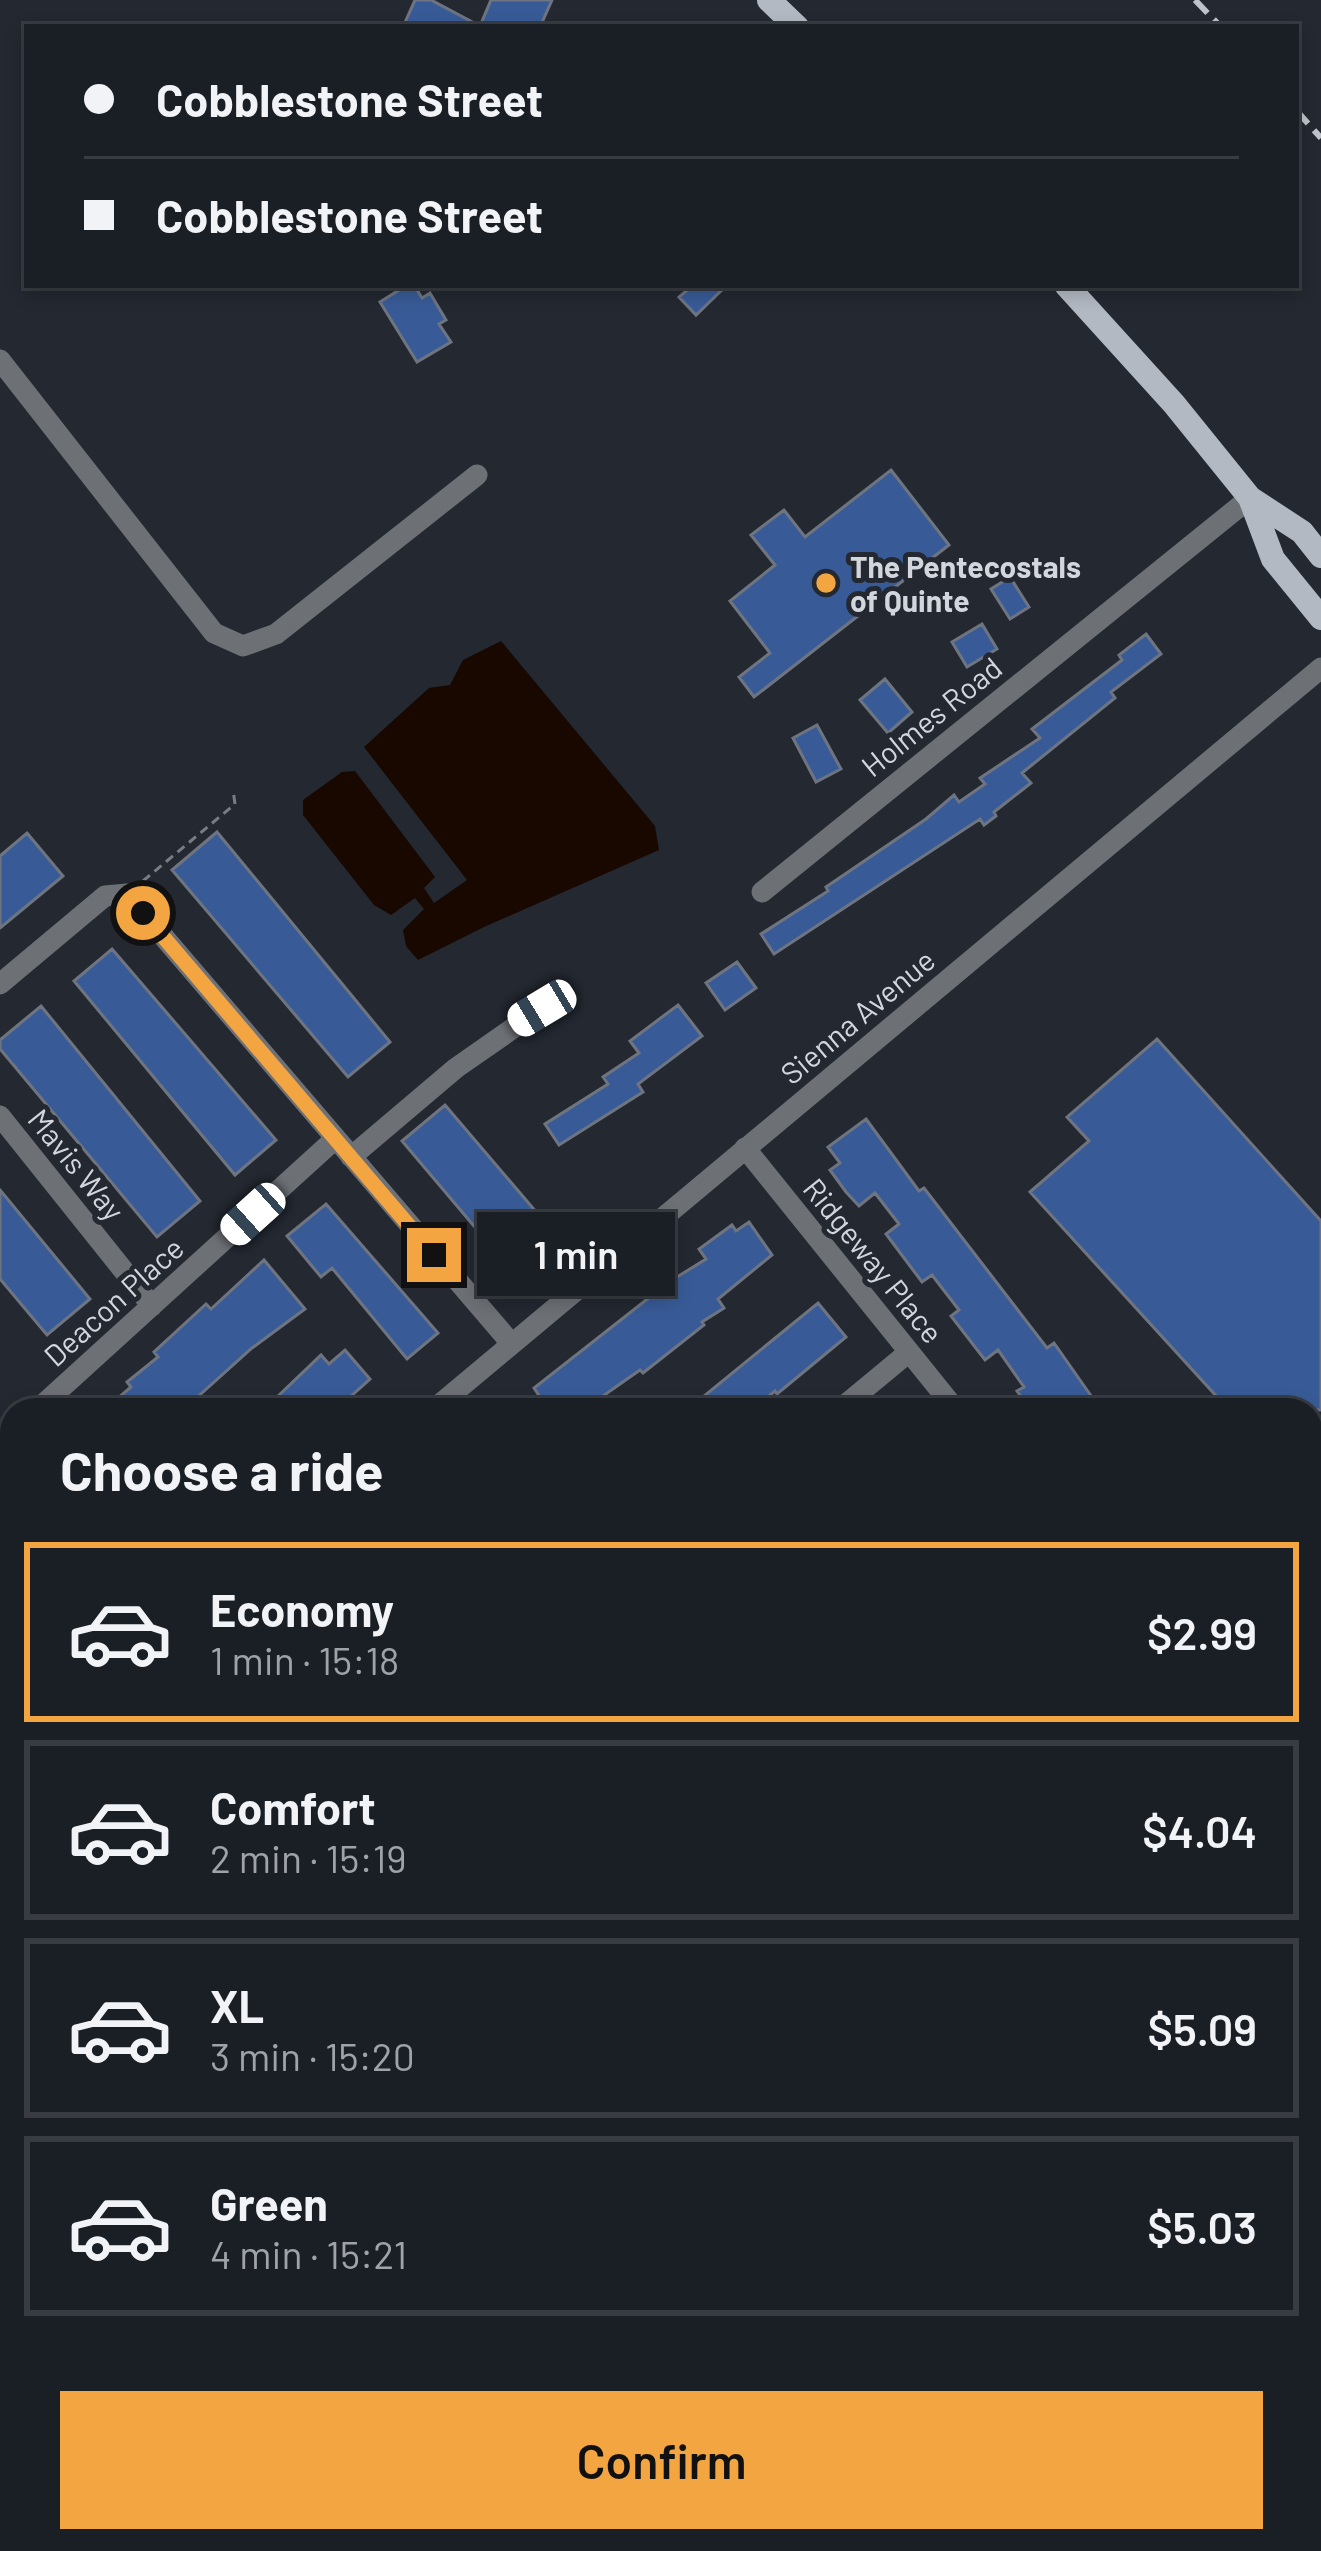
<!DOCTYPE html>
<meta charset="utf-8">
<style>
:root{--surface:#1a1e25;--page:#272b32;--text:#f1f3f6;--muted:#9fa2a7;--line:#383c42;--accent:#f2a540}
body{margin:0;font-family:Barlow,sans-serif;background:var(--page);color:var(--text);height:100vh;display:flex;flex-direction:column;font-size:45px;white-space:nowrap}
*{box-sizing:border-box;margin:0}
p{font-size:39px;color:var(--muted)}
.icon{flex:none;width:66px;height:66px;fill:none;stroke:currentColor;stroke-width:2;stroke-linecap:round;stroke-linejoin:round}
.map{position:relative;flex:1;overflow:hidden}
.sheet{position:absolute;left:0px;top:1398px;width:1323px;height:1155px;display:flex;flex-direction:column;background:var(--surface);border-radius:36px 36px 0 0;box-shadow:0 6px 18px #0003,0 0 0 3px var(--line)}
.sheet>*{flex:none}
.guide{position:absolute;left:24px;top:24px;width:1275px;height:264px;border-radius:0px;box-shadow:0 6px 18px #0003,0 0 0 3px var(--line);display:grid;align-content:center;height:264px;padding:0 60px;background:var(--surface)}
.end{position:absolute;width:54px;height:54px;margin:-27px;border:15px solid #f2a540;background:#111;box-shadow:0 0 0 6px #111}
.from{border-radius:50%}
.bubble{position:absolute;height:84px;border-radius:0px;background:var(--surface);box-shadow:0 6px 18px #0003,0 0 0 3px var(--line);font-size:39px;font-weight:600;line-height:84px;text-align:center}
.car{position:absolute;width:36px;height:72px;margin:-36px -18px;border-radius:15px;box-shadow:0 0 9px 3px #0007;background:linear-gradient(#fff 24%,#345 0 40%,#fff 0 76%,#345 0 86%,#fff 0)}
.guide b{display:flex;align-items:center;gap:42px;height:114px;font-size:45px}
.guide b+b{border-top:3px solid var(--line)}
.guide i{width:30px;height:30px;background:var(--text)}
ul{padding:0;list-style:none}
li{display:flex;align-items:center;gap:36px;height:180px;margin:0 24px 18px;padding:0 36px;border:6px solid var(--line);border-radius:0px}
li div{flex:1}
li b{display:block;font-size:45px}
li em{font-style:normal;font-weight:600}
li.active{border-color:var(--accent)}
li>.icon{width:108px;height:108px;stroke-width:1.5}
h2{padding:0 60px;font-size:54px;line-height:144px}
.action{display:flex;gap:24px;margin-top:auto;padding:24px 60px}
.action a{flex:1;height:138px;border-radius:0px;background:var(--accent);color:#111;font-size:48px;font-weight:600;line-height:138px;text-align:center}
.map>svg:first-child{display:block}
.water{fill:#180800}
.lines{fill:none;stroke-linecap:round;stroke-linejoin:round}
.stream{stroke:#180800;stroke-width:6}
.building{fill:#385b97;stroke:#6f7580;stroke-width:3}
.path{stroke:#787d84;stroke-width:3;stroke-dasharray:9 6;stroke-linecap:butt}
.minor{stroke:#6d7075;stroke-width:21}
.major{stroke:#b3b9c3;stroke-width:24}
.rail{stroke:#bec3c9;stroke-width:6;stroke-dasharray:18 9;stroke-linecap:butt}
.route{stroke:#f2a540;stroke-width:15}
.poi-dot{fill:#f2a540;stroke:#232831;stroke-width:4.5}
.labels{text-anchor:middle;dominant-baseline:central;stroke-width:10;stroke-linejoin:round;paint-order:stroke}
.poi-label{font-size:30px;font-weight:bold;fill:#d3d7dd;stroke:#232831;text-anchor:start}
.street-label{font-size:30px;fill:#d3d7dd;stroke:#232831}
</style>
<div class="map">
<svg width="1321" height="2551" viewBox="0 0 1321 2551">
<rect width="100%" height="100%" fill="#232831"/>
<path class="water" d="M501 641 655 826 659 850 484 927 418 960 406 946 403 930 424 909 415 898 391 915 374 905 303 815V800L342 772 355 771 435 877 424 888 434 903 467 880 364 747 429 688 450 685 463 660Z"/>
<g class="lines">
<path class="stream" d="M1237 2541 1247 2551"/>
</g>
<path class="building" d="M415 0H431L480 26 491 0H552L540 27H403Z
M407 285H414L422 298 430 293 446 320 439 324 451 342 417 362 380 302Z
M693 285H727L696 315 679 297Z
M891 470 949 545 754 697 739 677 770 653 730 601 775 565 751 535 784 510 805 537Z
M1010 577 1029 607 1010 619 991 589Z
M982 624 997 649 967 667 952 642Z
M1146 634 1161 654 1111 692 1115 698 1022 773 1031 783 994 812 996 816 984 825 980 819 774 954 761 934 828 891 826 887 926 819 954 795 959 802 985 784 980 778 1040 738 1032 729 1122 660 1119 655Z
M885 679 912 712 888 733 860 700Z
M817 725 841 769 816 782 793 738Z
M217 832 390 1042 348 1077 172 870Z
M27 833 63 876 0 928V856Z
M112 949 276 1140 235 1175 74 981Z
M737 962 756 988 725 1010 706 983Z
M678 1005 702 1036 638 1084 643 1092 559 1145 545 1124 608 1084 603 1077 639 1053 630 1041Z
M41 1006 200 1201 157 1237 0 1049V1040Z
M1157 1039 1321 1221V1410H1229L1030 1192 1089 1141 1067 1117Z
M445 1105 555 1234 512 1271 402 1141Z
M866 1119 919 1191 924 1188 1047 1348 1054 1343 1101 1410H1031L1017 1391 1024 1387 998 1350 985 1360 951 1316 959 1310 932 1275 922 1282 886 1234 899 1224 875 1193 859 1206 846 1192 830 1170 840 1163 828 1147Z
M0 1190 90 1299 47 1335 0 1279Z
M326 1204 438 1333 407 1359 332 1268 321 1277 287 1236Z
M749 1222 772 1255 718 1299 724 1308 702 1322 704 1325 643 1373 640 1370 583 1410H525L540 1397 534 1388 669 1282 706 1259 699 1249 732 1225 736 1231Z
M264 1260 305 1309 252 1348 183 1410H104L131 1387 127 1382 158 1357 154 1352 206 1304 211 1309Z
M818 1303 846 1337 777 1394 775 1391 752 1410H687Z
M345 1350 370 1379 341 1405 335 1397 323 1410H283L273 1401 321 1355 329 1364Z"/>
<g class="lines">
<path class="path" d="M143 881 235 804 233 790
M0 1548 12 1561
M0 1844 12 1833"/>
<path class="minor" d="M0 360 214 633 243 646 276 634 477 475
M762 892 1250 498
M0 984 105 896 127 894 510 1342
M0 1116 152 1306
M745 1148 956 1410
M351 1157 456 1068 542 1008
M37 1410 335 1139
M433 1410 1321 668
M839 1410 909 1352
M0 1444 12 1433
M0 1515 12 1528
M1311 1764 1321 1766
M0 1806 12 1795
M1311 2155 1321 2147
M0 2163 12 2152
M158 2551 170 2541
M833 2551 845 2541"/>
<path class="major" d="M769 0 797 27
M1066 285 1174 404 1250 498 1302 532 1321 556
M1250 498 1273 559 1321 618"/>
<path class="rail" d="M1195 0 1221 27
M1296 110 1321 138"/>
</g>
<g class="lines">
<path class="route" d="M143 913 434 1255"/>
</g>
<circle class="poi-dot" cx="826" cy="583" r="12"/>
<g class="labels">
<g class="poi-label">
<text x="850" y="566">The Pentecostals<tspan x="850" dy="34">of Quinte</tspan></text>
</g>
<g class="street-label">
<text transform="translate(931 716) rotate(-39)">Holmes Road</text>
<text transform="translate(857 1016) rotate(-40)">Sienna Avenue</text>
<text transform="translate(77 1164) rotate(51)">Mavis Way</text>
<text transform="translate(874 1260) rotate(51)">Ridgeway Place</text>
<text transform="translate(113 1301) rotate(-42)">Deacon Place</text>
</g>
</g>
</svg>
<i class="end from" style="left:143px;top:913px"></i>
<i class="end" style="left:434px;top:1255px"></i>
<div class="bubble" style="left:477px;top:1212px;width:198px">1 min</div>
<i class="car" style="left:542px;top:1008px;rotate:239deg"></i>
<i class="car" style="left:253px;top:1214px;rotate:228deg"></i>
<div class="guide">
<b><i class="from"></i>Cobblestone Street</b>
<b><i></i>Cobblestone Street</b>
</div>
<section class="sheet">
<h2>Choose a ride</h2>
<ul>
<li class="active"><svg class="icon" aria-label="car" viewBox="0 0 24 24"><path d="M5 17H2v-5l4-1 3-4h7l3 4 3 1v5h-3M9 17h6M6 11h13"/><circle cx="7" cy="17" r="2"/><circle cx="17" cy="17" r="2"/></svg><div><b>Economy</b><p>1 min · 15:18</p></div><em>$2.99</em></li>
<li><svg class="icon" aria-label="car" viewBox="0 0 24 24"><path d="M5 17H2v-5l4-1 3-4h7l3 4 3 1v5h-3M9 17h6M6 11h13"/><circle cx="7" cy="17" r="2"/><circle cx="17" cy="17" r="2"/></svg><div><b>Comfort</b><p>2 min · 15:19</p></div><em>$4.04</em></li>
<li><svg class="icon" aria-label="car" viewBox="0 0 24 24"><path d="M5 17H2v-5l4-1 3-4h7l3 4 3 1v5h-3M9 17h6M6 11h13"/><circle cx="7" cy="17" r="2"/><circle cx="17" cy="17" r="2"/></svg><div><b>XL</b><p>3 min · 15:20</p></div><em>$5.09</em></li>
<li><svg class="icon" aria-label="car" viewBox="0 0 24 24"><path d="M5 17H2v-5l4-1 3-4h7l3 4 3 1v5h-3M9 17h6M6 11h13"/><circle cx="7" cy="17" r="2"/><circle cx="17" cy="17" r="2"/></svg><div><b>Green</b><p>4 min · 15:21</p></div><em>$5.03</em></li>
</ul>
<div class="action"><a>Confirm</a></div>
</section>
</div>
